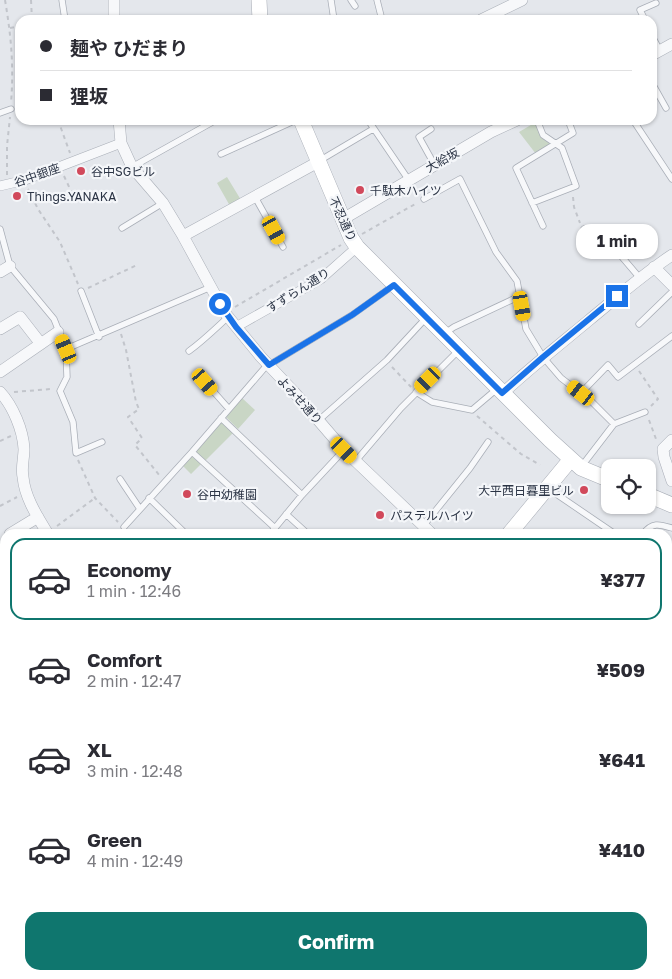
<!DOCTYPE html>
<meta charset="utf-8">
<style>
:root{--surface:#fff;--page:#f7f7f7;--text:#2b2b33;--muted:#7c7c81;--line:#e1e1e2;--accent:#0f766e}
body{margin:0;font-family:"Golos Text","Noto Sans JP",sans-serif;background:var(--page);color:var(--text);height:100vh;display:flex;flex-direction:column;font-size:19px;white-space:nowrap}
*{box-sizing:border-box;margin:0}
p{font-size:16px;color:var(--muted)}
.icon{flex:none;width:28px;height:28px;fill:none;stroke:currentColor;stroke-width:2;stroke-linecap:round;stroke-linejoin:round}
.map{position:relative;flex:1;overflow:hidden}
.sheet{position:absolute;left:0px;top:529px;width:672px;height:451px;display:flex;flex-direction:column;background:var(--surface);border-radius:15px 15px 0 0;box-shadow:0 1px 4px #0004}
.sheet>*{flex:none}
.guide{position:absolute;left:15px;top:15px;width:642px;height:110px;border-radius:15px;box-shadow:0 1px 4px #0004;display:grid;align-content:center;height:110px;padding:0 25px;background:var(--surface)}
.tools{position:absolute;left:601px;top:459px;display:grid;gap:10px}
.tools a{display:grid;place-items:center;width:55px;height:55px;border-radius:10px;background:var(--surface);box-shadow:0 1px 4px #0004;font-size:25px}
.end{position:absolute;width:22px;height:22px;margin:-11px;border:6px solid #1a73e8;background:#fff;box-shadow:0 0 0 2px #fff}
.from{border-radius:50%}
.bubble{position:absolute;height:35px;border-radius:15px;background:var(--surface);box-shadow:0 1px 4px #0004;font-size:16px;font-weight:700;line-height:35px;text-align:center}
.car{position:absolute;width:15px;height:30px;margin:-15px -8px;border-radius:6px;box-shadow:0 0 4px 1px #0007;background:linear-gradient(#f5c518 24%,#345 0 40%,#f5c518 0 76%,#345 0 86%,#f5c518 0)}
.guide b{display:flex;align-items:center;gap:18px;height:48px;font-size:19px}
.guide b+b{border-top:1px solid var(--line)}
.guide i{width:12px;height:12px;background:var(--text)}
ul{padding:9px 0 0;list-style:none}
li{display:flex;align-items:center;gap:15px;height:82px;margin:0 10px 8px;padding:0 15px;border:2px solid transparent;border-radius:15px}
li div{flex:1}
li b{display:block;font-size:19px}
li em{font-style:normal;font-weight:700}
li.on{border-color:var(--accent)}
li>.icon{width:45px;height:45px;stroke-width:1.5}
.button{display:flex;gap:10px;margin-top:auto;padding:10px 25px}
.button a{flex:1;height:58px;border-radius:15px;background:var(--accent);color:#fff;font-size:20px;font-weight:700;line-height:58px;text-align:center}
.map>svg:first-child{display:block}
.built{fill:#d2d6de}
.green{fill:#c9d6c5}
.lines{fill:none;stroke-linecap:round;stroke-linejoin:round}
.service-casing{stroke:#a9aeb7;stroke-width:7}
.pedestrian-casing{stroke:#a9aeb7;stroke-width:10}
.minor-casing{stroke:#a9aeb7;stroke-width:12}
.secondary-casing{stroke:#a9aeb7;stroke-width:16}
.path{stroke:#c2c5cb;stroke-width:2;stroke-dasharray:4 4;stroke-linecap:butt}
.service{stroke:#f7f8fa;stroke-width:5.5}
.pedestrian{stroke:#f7f8fa;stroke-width:9}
.minor{stroke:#f7f8fa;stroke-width:11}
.secondary{stroke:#fff;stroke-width:15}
.rail-casing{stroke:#7d8696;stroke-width:5}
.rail{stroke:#f4f6f9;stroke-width:3;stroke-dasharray:9;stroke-linecap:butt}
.route{stroke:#1a73e8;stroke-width:6}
.poi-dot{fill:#d1495b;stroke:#f4f6f9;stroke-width:2}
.labels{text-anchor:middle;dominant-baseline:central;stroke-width:4.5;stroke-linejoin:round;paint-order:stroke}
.street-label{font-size:12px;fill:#2b3445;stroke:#f4f6f9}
.poi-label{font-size:12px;fill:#2b3445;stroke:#f4f6f9;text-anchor:start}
</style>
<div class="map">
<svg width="672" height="979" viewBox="0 0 672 979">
<rect width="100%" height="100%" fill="#e4e7ec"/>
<path class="built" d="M5 641V737L0 731V644Z
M188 975H368L366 979H190Z
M383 975H447L454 979H381Z"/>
<path class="green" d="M536 122 553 143 536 154 519 132Z
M227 177 241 200 230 206 217 183Z
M242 398 255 410 238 429 226 417Z
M221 418 235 431 203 463 194 450Z
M191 456 201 464 191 474 183 466Z
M5 540V578L1 581 0 543Z
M5 614V639L0 642V618Z
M0 649 5 654V723L0 717Z"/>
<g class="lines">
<g class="service-casing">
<path id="service" d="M62 0 65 20
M331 0 334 20
M351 0 355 6
M377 0 382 20
M645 20 640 10 656 3
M652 36 660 51
M652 83 666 108
M0 113 11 109
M368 120 408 179
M633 120 672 179
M431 129 419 137 434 164
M221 154 296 120
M319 161 373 129
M132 167 216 120
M255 197 283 247
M424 199 460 179 496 252 517 281 526 329 543 357 561 378 591 401 614 424
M532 203 576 186 562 148 543 135 537 120
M543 226 516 168 573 133 568 120
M122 228 163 203
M0 229 10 266 54 319 66 349 67 377 60 391 73 422 76 453 102 442
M584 229 594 244 616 250 639 277
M81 291 99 337
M639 324 672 292
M445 333 454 327 520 296
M66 349 211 287
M189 351C204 340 215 329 228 317
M269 365 352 315 394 285
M205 382 229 409
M416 392 432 402 472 410 498 388
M581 393 608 365 618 377 672 336
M221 418 302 495
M319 420 387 360 426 318
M192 452 275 528
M355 462 401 408 459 350
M581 467 614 424 645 412
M120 479 140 509
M549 489 615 534
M149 498 186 534
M286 514 308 534
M424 525 470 468 488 442
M124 527 192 452 268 364
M270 534 302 495 344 450
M643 534C652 522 659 524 672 528
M0 586 5 594
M668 692 672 696
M668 729 672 724
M668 836 672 831
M668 887 672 881
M668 927 672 930
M668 946 672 937
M514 979 516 975
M558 979 560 975
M651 979 653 975"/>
</g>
<g class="pedestrian-casing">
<path id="pedestrian" d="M0 186 25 180 121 143
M236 327 321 279 357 247"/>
</g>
<g class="minor-casing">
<path id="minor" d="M114 20V0
M481 20 522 0
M652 55 672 44
M119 120 121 143 132 167 163 203 183 236 225 313 261 357 294 392 344 450 432 534
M343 219 491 132 517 120
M183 236 318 162
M654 267 672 285
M0 272 10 266
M0 329 20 317 41 344
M0 372 58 332
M0 392C13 406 23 430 24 449 24 458 21 468 23 477 25 498 37 516 48 534
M503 393C530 368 559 345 588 321 616 298 642 275 672 255
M672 440 663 449 664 457 672 481
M10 534 38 517
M668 630 672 622
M668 751 672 754
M0 798 5 804
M0 865 5 862
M0 887 5 899
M71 975 75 979
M184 975 187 979
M457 975 464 979
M600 975 608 979
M370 979 373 975"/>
</g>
<g class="secondary-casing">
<path id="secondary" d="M259 0 260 20
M301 120 351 238 357 247 550 440 581 468 610 480
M648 495 672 505
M509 534 571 459
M107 979 112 975"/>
</g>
<path class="path" d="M5 0C11 35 14 67 11 102
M31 0 32 20
M10 28 20 26
M58 120 70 153
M7 175V146L10 117
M64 176 71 191
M28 189 38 209 60 242 78 284
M573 197 574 207 580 223
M362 234 417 203
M88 288 137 265
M235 307 341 245
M121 334 126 350 136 402 139 409 128 417 142 438 135 445 160 476
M392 367 411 387
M639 371 658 399 651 406
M14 392 51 389
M477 416 521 454 540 465
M649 420 656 439
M0 441 11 436
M78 460 95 498 118 522
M0 506 17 497
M57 526 95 498
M668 574 672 577"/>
<use href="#service" class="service"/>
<use href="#pedestrian" class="pedestrian"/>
<use href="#minor" class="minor"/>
<use href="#secondary" class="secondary"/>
<g class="rail-casing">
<path id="rail" d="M0 911 5 916
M0 952 5 957
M22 975 25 979
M32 975 36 979
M59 975 63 979"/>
</g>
<use href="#rail" class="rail"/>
</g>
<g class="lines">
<path class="route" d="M220 304 236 327 269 365 352 315 394 285 502 393 543 357 617 296"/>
</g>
<g class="poi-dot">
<circle cx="81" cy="171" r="5"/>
<circle cx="360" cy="190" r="5"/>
<circle cx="17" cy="196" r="5"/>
<circle cx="584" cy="490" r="5"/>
<circle cx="187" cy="494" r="5"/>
<circle cx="380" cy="515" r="5"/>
</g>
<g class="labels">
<g class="street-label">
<text transform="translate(442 160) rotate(-29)">大給坂</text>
<text transform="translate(37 175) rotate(-19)">谷中銀座</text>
<text transform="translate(343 219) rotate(65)">不忍通り</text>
<text transform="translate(298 290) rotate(-32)">すずらん通り</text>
<text transform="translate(300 400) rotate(48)">よみせ通り</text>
</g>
<g class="poi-label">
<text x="91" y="171">谷中SGビル</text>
<text x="370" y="190">千駄木ハイツ</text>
<text x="27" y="196">Things.YANAKA</text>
<text x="574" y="490" text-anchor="end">大平西日暮里ビル</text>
<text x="197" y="494">谷中幼稚園</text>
<text x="390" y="515">パステルハイツ</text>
</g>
</g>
</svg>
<div class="tools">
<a><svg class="icon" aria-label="locate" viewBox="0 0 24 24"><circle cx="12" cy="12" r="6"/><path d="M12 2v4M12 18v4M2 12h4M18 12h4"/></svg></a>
</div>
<i class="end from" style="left:220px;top:304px"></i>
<i class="end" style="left:617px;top:296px"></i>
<div class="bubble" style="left:576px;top:224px;width:82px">1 min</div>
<i class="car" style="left:274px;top:230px;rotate:151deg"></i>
<i class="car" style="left:522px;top:306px;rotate:170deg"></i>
<i class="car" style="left:66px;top:349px;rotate:337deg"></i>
<i class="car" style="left:428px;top:380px;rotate:225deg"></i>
<i class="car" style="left:205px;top:382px;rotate:139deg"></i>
<i class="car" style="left:581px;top:393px;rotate:308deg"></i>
<i class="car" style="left:344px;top:450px;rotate:135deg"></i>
<div class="guide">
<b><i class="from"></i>麺や ひだまり</b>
<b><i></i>狸坂</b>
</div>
<section class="sheet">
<ul>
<li class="on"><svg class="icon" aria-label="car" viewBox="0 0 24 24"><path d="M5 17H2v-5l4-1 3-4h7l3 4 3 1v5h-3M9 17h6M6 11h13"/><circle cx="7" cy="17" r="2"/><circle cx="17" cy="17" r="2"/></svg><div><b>Economy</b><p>1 min · 12:46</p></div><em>¥377</em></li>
<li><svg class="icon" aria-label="car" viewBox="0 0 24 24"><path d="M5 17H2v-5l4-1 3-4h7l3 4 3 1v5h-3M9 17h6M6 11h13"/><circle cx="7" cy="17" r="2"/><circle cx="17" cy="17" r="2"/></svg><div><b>Comfort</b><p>2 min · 12:47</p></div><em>¥509</em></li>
<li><svg class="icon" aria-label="car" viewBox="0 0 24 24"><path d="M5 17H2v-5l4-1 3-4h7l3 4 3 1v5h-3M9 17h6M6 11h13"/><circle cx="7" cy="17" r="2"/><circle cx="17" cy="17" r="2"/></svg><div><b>XL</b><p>3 min · 12:48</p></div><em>¥641</em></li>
<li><svg class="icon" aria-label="car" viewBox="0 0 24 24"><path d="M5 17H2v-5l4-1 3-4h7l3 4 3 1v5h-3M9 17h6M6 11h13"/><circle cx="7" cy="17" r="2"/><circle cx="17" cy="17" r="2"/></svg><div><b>Green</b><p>4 min · 12:49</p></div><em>¥410</em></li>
</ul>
<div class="button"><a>Confirm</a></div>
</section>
</div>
